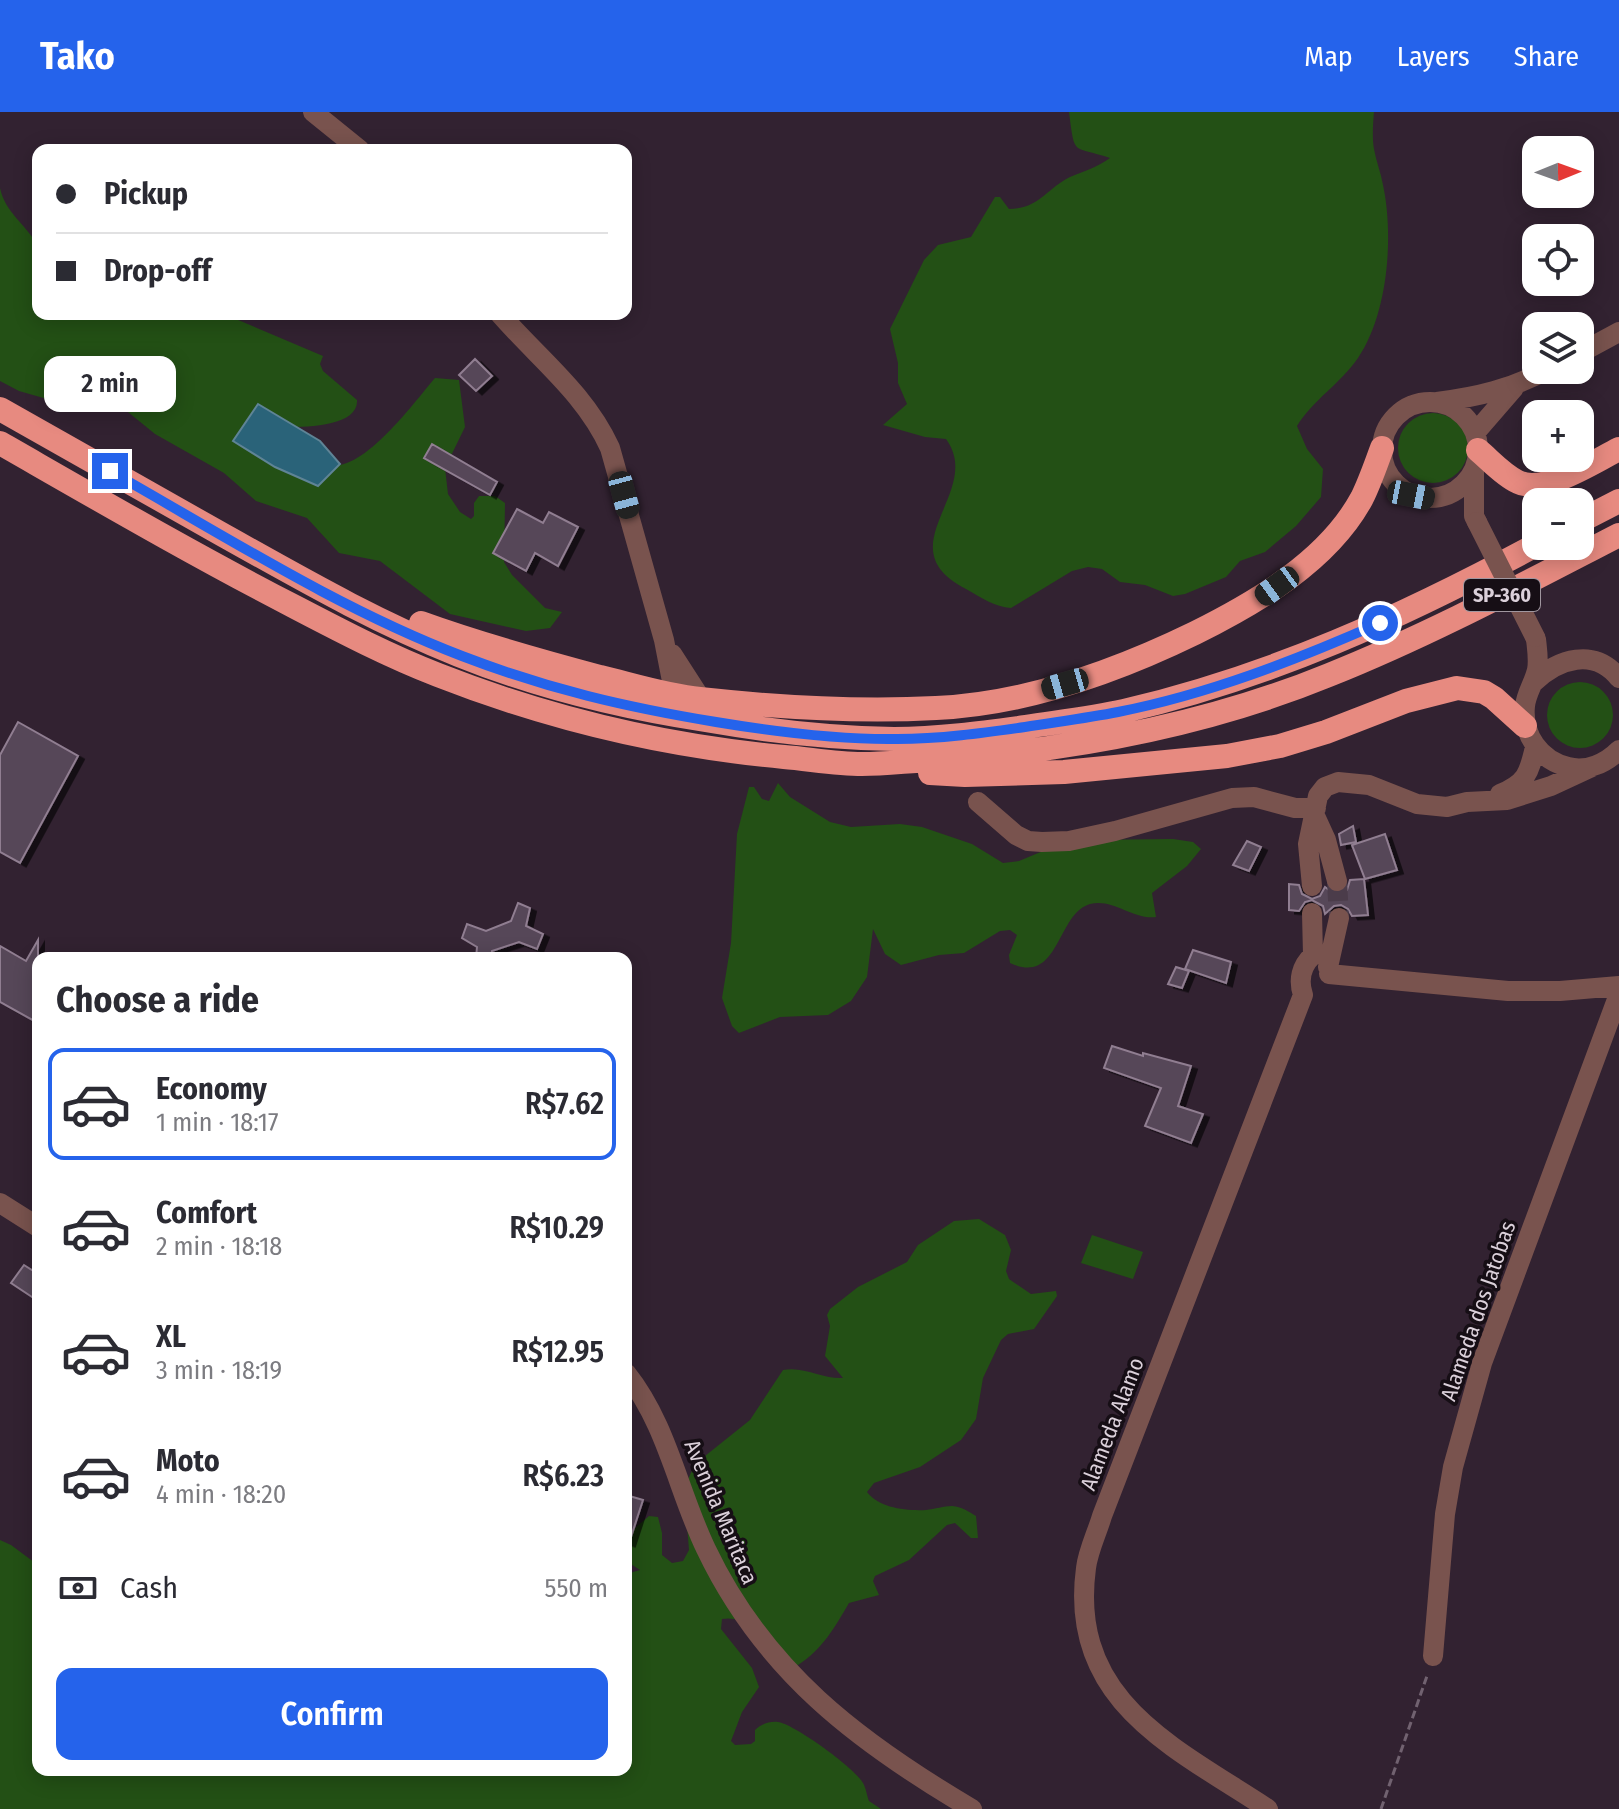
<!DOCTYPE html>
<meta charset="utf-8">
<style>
:root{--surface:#fff;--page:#f7f7f7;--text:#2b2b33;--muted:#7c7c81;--line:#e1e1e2;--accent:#2563eb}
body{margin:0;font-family:"Fira Sans Condensed",sans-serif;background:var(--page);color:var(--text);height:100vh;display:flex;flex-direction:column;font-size:30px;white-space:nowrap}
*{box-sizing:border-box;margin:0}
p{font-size:26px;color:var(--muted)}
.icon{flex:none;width:44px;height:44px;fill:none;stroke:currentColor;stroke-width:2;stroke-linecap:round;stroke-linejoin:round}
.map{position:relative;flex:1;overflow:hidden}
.sheet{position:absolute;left:32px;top:840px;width:600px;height:824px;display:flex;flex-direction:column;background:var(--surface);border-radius:16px;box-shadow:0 4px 20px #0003}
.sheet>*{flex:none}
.hud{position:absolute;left:32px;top:32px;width:600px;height:176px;border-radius:16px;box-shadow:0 4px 20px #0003;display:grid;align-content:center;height:176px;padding:0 24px;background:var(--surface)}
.needle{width:52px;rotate:89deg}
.controls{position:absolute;left:1522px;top:24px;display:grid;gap:16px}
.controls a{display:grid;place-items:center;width:72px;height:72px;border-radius:16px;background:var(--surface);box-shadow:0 4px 20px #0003;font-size:40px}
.end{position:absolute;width:36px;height:36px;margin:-18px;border:10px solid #2563eb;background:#fff;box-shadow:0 0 0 4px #fff}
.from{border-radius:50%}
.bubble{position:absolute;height:56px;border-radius:16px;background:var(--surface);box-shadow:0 4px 20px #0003;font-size:26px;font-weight:600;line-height:56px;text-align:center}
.car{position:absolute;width:24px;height:48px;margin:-24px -12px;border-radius:10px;box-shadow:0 0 6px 2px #0007;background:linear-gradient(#222 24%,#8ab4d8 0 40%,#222 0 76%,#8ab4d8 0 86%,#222 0)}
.hud b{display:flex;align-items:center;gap:28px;height:76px;font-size:30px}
.hud b+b{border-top:2px solid var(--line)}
.hud i{width:20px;height:20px;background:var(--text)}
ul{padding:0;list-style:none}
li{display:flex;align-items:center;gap:24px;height:112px;margin:0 16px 12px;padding:0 8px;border:4px solid transparent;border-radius:16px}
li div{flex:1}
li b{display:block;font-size:30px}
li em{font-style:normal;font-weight:600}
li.active{border-color:var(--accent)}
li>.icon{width:72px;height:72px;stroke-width:1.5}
h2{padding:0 24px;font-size:36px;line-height:96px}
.pay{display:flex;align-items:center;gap:20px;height:88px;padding:0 24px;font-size:30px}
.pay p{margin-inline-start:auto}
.primary-button{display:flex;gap:16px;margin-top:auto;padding:16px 24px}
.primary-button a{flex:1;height:92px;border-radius:16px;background:var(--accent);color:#fff;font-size:32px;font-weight:600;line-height:92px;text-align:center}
header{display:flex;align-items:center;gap:48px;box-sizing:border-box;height:112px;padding:0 40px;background:var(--accent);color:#fff}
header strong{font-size:38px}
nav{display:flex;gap:44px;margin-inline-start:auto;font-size:28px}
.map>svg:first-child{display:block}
.green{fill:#235015}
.water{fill:#2a6379;stroke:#5f8496;stroke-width:2}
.building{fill:#574658;stroke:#907e91;stroke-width:2;filter:url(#shadow)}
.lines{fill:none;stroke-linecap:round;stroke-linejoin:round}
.minor-tunnel{stroke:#4b3c4a;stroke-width:20;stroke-dasharray:20 10;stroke-linecap:butt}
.path{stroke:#716270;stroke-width:3;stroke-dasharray:8 4;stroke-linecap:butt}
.minor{stroke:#79534e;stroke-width:20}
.highway{stroke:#e78a80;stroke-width:24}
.minor-bridge{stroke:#79534e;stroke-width:20}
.route{stroke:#2563eb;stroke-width:10}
.labels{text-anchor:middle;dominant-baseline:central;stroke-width:7;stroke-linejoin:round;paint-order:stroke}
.shield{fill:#160e15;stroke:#a0969f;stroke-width:2}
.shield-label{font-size:20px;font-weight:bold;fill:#dbd0da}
.street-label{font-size:22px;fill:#dbd0da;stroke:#160e15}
</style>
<header>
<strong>Tako</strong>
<nav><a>Map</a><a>Layers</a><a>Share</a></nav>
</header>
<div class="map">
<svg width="1619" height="1697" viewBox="0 0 1619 1697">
<defs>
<filter id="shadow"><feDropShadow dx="6" dy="3.5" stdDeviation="0" flood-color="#0009"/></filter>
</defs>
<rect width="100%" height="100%" fill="#322231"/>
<path class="green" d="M1069 0H1374C1373 12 1372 25 1374 37 1376 49 1381 61 1383 73 1394 124 1388 202 1358 246 1341 271 1313 288 1297 314L1307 337 1323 357 1321 385 1296 414 1265 440 1240 449 1226 465 1185 482 1173 484 1145 473 1120 470 1102 457 1088 455 1072 459 1011 496C995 495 980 485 966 477 884 435 985 380 946 327L925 325 883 313 907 292 898 271V251L890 217 924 148 938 133 971 125 995 85H1000L1009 97C1039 97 1047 76 1070 65 1085 59 1097 55 1110 46 1072 33 1075 46 1069 0Z
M0 76C5 101 27 113 37 133 41 143 38 189 38 202H224L323 244 320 252 323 259 357 288C359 319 287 315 266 315 285 327 305 344 325 352 360 366 415 289 435 266L459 268 465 315 445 356 448 382 460 400 471 407 474 404V391L479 384H495L505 391 504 450 512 463 545 496 562 500 550 516 526 519 450 502 380 449 339 441 307 406 256 389 224 361 155 322 112 287 74 284 47 287 19 279 0 269Z
M1398 336a35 35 0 1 1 70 0a35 35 0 1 1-70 0Z
M1547 603a33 33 0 1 1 66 0a33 33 0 1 1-66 0Z
M778 671 790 685 830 710 851 715 900 712 922 715 972 732 1003 751 1019 749 1055 734 1088 728 1173 727 1193 730 1201 737 1187 754 1152 781 1156 805C1133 808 1113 786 1090 792 1056 802 1060 874 1010 851L1009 843 1017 823 1010 818 1000 819 964 841 939 843 901 853 885 842 873 817 867 865 851 889 828 903 780 905 739 921 732 914 722 886 731 831 737 722 749 675H754L762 687 769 689Z
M979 1107 1005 1123 1011 1138 1006 1159 1009 1167 1031 1182 1056 1179 1057 1184 1034 1217 1008 1222 1001 1228 983 1266 976 1307 961 1328 920 1355 874 1371 867 1380C879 1396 906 1399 926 1398 935 1397 944 1394 952 1394 962 1395 968 1399 976 1404L978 1426H971L955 1411 947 1413 909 1448 875 1464 873 1469 879 1483 849 1491C835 1515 822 1538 798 1553 792 1552 784 1551 779 1548 759 1532 751 1502 722 1507L721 1517 752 1556 759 1575 742 1600 731 1629 735 1633 751 1632 755 1629V1618C761 1612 770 1609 778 1610 794 1612 855 1656 863 1671 866 1676 867 1684 869 1689L881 1697H0V1428L11 1433 38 1453V1658H626V1462L640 1458 626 1449V1408L627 1418 634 1417 649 1404 658 1405 662 1421V1443L672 1451 683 1449 689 1438 684 1376 695 1352 750 1308 783 1258C805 1254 821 1267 843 1266L825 1244 830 1214 827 1203 830 1197 858 1175 907 1150 918 1133 954 1109Z
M1092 1123 1143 1140 1133 1167 1081 1151Z"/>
<path class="water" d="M258 292 320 329 340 352 318 374 275 355 233 329Z"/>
<path class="building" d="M475 247 492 264 476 279 459 263Z
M432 332 497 370 490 383 424 346Z
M517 397 543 411 549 400 578 415 558 454 535 441 526 459 493 441Z
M18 610 78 644 20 751 0 740V643Z
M1353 714 1356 730 1341 733 1339 722Z
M1385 722 1397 758 1365 767 1352 733Z
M1247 729 1261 735 1249 759 1233 753Z
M1364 767 1368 803 1352 804 1348 797 1341 793 1334 794 1325 802 1323 794 1312 788 1305 790 1299 799 1289 798V772L1299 773 1302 782 1312 787 1320 784 1325 775 1333 781 1340 782 1347 778 1350 768Z
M518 791 530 796 526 814 543 822 537 837 519 830 492 839V846H476L477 835 462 826 467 812 486 819 511 809Z
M38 828V911L0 890V834L26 849Z
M1193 838 1231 850 1226 871 1185 857Z
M1176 855 1189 859 1182 876 1168 872Z
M1112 934 1143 944V941L1191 954 1178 994 1203 1002 1191 1031 1145 1014 1161 976 1104 956Z
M24 1153 38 1162V1189L11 1171Z
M626 1383 643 1388 629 1431 626 1430Z"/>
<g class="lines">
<path class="minor-tunnel" d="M1337 769 1339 806"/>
<path class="path" d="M1381 1697 1428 1561"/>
<path class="minor" d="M313 0 360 38
M500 202C538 246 585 281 610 336L664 528 672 569 667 581
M1580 241 1619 220
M1437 290C1477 285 1511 277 1547 258
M1382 338a48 48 0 1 1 96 0a48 48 0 1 1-96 0Z
M1475 321 1514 276
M1474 359V404L1477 410
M1536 527C1537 537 1539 548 1537 558 1534 571 1526 582 1525 594 1522 623 1540 648 1568 655 1587 660 1606 651 1619 638
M672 542 701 587
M1534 570C1558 547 1594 535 1619 566
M1500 682C1526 671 1529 662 1535 635
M978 690 1016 723 1028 729 1042 730 1069 729 1115 719 1232 686 1254 685 1295 696H1316
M1315 704 1326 728 1337 769
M1312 774 1308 732 1318 684 1325 675 1338 670 1369 673 1417 692 1447 695 1467 690 1507 688 1551 674 1592 655
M1328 855 1339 806
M1329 862 1508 879H1560L1619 874
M0 1091 38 1115
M626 1261C667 1312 678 1379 706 1437 764 1559 858 1630 972 1697
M1433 1544 1445 1402 1453 1355 1482 1251 1619 882
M1268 1697C1174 1635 1068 1589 1086 1456 1088 1439 1097 1421 1102 1404L1303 883C1298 868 1301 854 1313 843L1312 801"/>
<path class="highway" d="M0 297C74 339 149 381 223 423 300 466 376 510 459 543 538 575 620 595 705 608 768 619 831 626 894 627 938 627 982 621 1026 615 1058 610 1092 606 1124 599 1273 564 1402 505 1536 433
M0 331C98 387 196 444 297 496 343 520 389 544 438 563 550 607 664 634 784 645 809 647 836 652 862 652 885 652 908 649 931 648 1068 639 1202 615 1329 563 1429 523 1524 472 1619 423
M1478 338C1491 349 1503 363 1518 370 1544 383 1595 349 1619 337
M1580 409 1619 389
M421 511C479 532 540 549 600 565 633 573 667 584 700 587 774 595 862 600 936 596 1025 592 1115 560 1195 521 1257 490 1328 449 1362 386 1370 370 1376 352 1382 336
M930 661 965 663 1064 660 1227 644 1280 634 1326 620 1406 589 1457 576 1484 580 1494 586 1525 614"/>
<path class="minor-bridge" d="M1477 410 1535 525"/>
</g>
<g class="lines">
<path class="route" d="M110 359C225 424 339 497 462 544 548 577 625 595 716 610 776 620 837 628 897 627 940 627 983 621 1025 615 1056 610 1087 606 1118 600 1209 582 1296 548 1380 511"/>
</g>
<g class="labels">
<rect class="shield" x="1464" y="467" width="76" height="32" rx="6"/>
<g class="shield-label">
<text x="1502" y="483">SP-360</text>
</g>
<g class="street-label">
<text transform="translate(1478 1199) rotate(-71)">Alameda dos Jatobas</text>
<text transform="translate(1112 1312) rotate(-69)">Alameda Alamo</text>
<text transform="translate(721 1400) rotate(67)">Avenida Maritaca</text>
</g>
</g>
</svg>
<div class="controls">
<a><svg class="needle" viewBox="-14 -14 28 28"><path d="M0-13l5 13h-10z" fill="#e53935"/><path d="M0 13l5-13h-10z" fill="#7c7c81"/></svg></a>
<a><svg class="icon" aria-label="locate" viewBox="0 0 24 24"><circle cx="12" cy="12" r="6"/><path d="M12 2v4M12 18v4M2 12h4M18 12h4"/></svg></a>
<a><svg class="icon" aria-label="layers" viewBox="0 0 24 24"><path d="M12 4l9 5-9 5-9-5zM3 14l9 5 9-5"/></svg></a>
<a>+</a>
<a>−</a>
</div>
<i class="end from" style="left:1380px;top:511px"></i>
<i class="end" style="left:110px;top:359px"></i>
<div class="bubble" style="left:44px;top:244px;width:132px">2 min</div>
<i class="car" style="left:624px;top:383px;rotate:165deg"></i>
<i class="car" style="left:1411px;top:383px;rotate:101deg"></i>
<i class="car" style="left:1277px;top:474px;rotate:234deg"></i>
<i class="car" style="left:1065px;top:572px;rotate:254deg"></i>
<div class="hud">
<b><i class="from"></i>Pickup</b>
<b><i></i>Drop-off</b>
</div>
<section class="sheet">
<h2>Choose a ride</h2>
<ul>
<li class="active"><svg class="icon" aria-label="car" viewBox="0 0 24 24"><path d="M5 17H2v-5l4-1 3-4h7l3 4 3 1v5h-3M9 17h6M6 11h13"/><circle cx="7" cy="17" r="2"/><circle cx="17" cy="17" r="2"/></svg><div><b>Economy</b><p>1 min · 18:17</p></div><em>R$7.62</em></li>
<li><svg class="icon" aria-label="car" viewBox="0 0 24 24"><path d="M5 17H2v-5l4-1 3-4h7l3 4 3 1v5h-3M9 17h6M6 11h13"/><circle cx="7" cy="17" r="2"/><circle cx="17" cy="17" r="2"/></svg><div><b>Comfort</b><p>2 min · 18:18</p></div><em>R$10.29</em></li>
<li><svg class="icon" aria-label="car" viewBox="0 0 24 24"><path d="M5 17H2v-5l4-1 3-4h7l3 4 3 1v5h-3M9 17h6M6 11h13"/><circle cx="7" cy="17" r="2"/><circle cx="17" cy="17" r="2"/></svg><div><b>XL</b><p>3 min · 18:19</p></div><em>R$12.95</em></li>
<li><svg class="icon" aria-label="car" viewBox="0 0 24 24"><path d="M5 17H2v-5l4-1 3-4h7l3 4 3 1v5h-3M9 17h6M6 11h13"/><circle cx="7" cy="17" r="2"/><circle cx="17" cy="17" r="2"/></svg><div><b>Moto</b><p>4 min · 18:20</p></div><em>R$6.23</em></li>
</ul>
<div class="pay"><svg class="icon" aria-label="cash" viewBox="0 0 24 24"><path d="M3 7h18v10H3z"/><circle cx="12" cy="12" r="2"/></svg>Cash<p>550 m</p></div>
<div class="primary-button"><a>Confirm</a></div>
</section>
</div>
